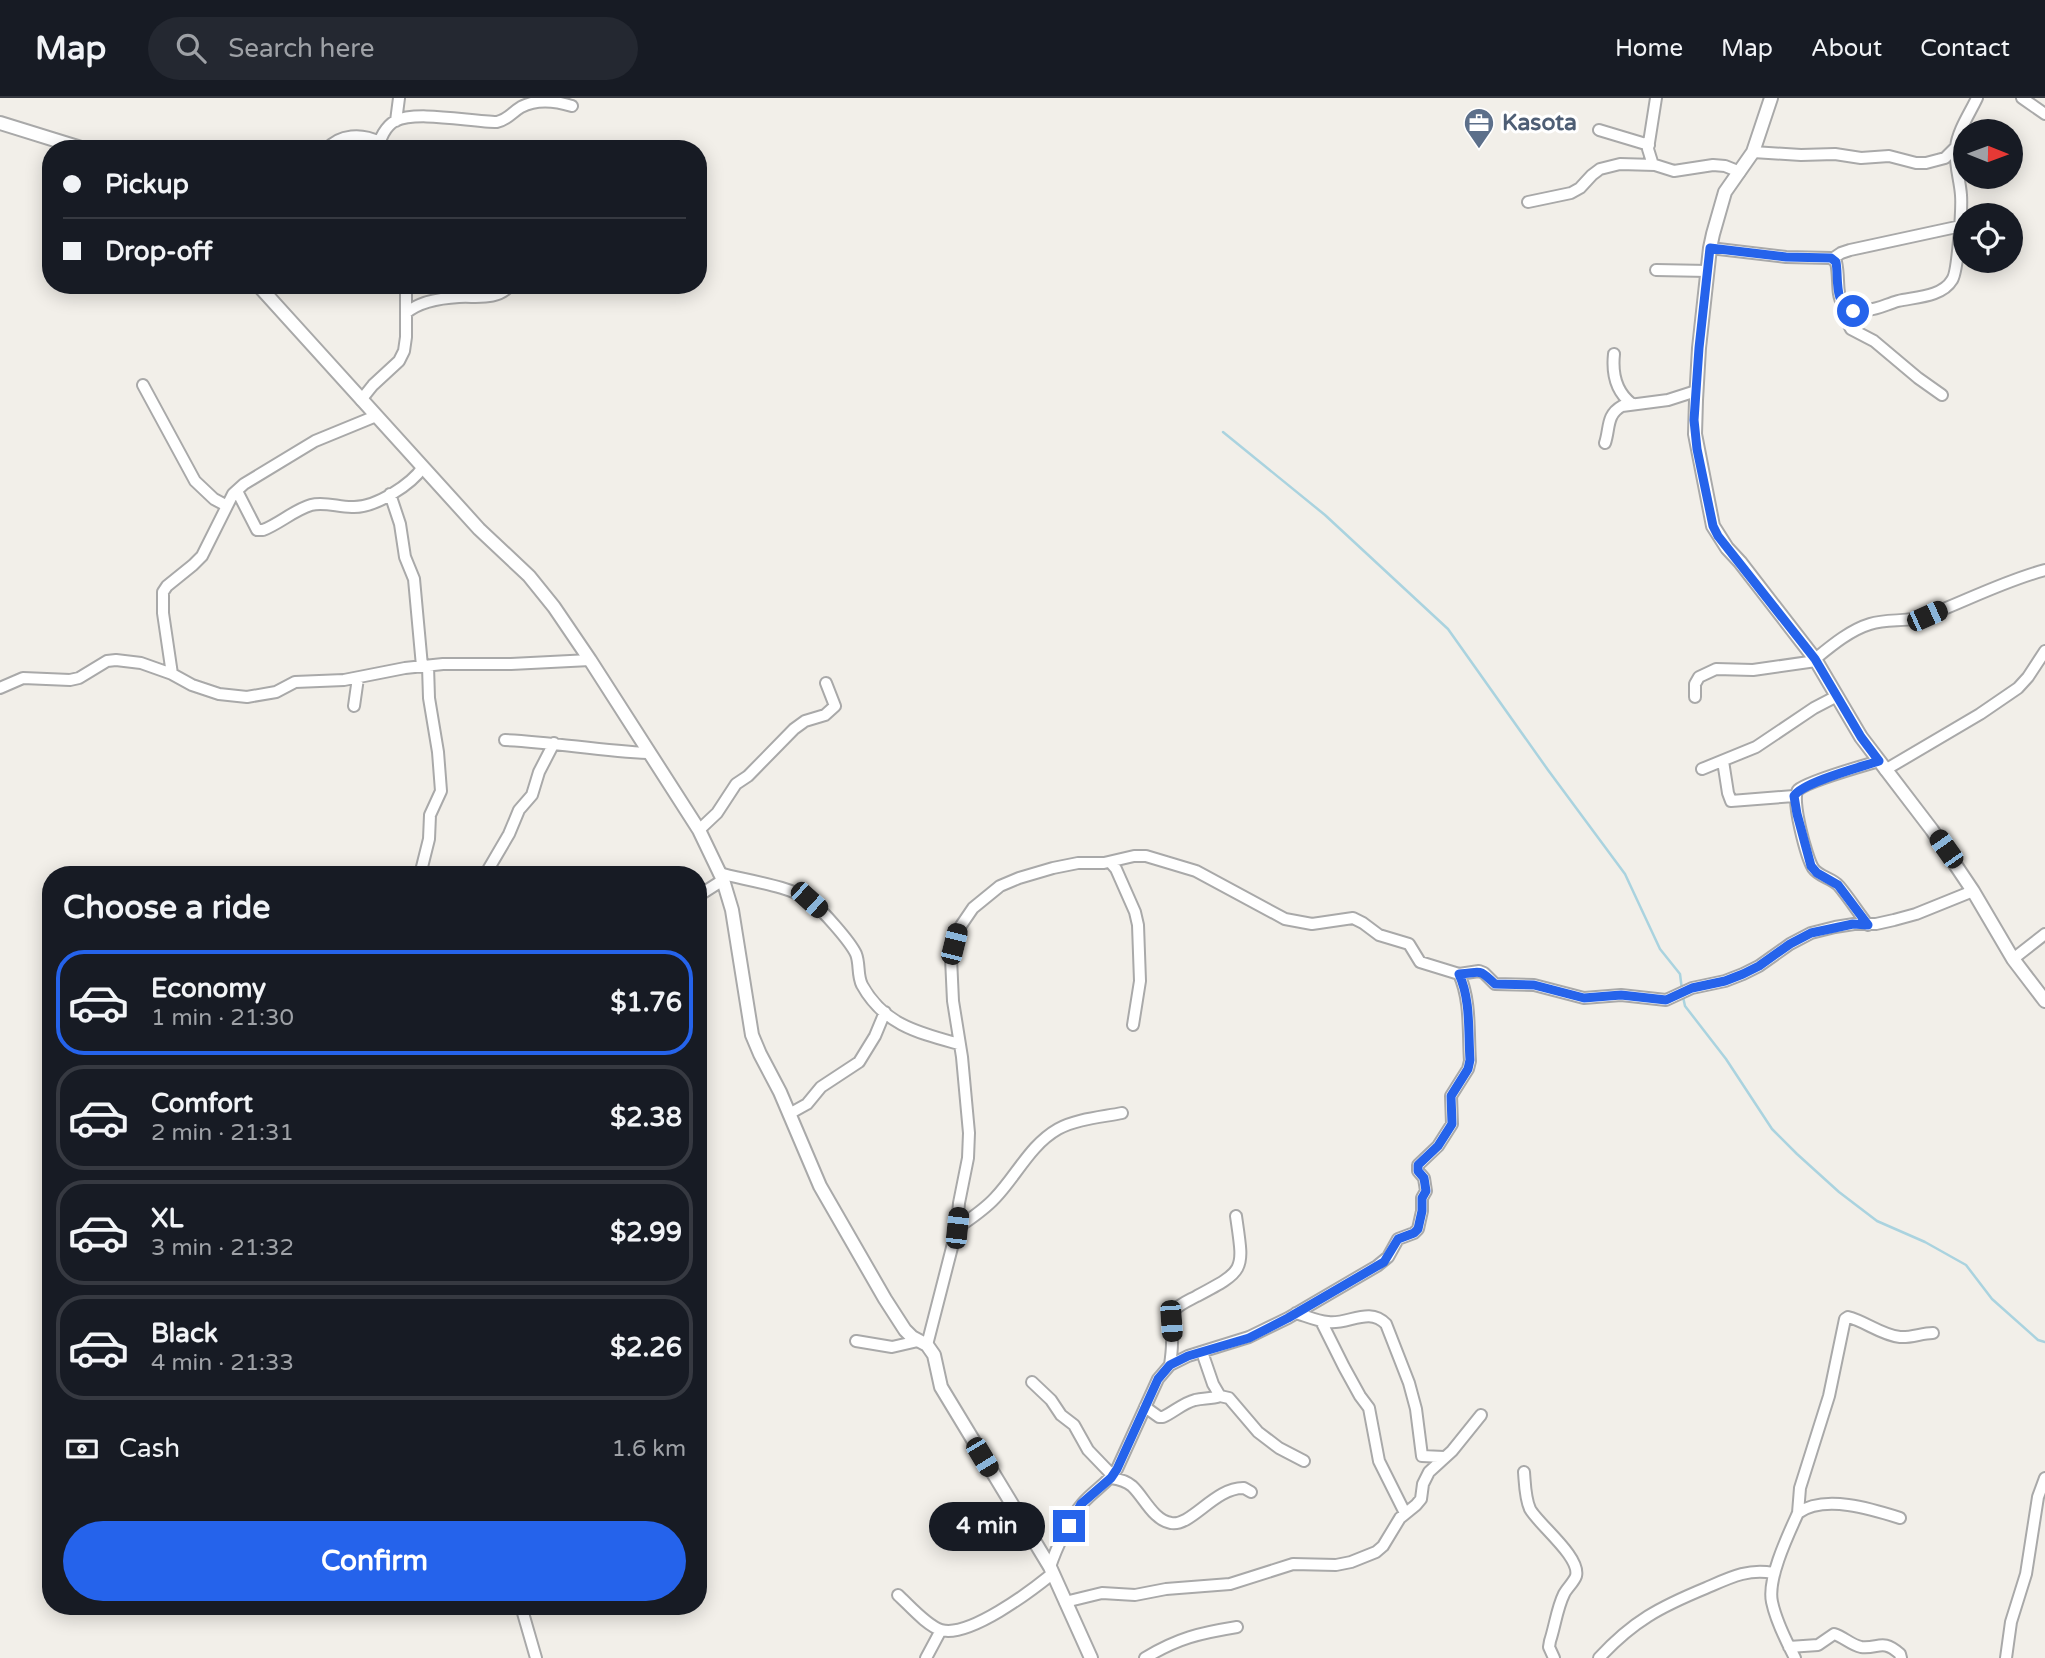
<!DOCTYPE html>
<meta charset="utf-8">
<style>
:root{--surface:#171b24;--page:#242831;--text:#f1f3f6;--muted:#9ea1a6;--line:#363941;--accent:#2563eb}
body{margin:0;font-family:"Varela Round",sans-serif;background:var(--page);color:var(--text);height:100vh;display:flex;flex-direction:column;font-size:26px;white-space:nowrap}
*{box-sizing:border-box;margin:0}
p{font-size:23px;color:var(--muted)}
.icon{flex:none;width:38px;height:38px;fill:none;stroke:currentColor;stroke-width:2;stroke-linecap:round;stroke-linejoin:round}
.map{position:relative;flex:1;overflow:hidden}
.details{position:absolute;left:42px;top:768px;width:665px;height:749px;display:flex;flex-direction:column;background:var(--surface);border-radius:28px;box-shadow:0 4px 18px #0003}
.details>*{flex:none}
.guide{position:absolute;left:42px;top:42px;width:665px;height:154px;border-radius:28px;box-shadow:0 4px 18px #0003;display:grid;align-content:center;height:154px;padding:0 21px;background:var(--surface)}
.needle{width:46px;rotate:91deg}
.tools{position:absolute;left:1953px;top:21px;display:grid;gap:14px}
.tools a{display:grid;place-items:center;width:70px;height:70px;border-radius:50%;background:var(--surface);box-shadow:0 4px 18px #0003;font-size:35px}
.end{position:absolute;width:32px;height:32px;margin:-16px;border:9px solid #2563eb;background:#fff;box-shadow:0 0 0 4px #fff}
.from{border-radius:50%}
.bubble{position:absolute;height:49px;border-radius:24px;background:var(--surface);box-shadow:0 4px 18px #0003;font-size:23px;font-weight:700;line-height:49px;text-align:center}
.car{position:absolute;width:21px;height:42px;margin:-21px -10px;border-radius:9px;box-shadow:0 0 5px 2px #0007;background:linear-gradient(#222 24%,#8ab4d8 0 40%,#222 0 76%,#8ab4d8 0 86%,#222 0)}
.guide b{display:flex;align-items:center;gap:24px;height:66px;font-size:26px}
.guide b+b{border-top:2px solid var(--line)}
.guide i{width:18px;height:18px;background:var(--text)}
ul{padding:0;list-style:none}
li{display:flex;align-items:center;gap:21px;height:105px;margin:0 14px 10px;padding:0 7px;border:4px solid var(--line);border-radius:28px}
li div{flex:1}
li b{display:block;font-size:26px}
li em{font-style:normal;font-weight:700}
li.on{border-color:var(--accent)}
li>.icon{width:63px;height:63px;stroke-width:1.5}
h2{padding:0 21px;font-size:32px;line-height:84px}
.pay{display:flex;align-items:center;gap:18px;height:77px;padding:0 21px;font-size:26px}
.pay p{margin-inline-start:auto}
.button{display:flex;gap:14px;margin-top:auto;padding:14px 21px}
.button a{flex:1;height:80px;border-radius:42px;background:var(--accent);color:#fff;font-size:28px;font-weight:700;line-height:80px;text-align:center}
header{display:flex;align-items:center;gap:42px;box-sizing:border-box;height:98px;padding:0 35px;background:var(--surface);border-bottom:2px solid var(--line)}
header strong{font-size:33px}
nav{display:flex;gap:38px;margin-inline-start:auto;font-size:24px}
.search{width:490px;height:63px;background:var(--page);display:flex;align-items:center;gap:18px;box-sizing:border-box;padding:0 24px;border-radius:38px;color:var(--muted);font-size:26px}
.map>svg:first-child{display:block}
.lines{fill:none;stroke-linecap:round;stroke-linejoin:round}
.stream{stroke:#aad3df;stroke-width:2.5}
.minor-casing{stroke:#a9a9a9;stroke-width:14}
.tertiary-casing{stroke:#a9a9a9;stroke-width:16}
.minor{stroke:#fff;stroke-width:10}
.tertiary{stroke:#fff;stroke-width:12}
.route{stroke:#2563eb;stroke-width:9}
.labels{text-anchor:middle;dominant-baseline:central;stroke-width:6;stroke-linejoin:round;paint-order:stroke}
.service-label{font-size:23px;font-weight:bold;fill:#4e5e75;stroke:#fff;text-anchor:start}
</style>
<header>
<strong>Map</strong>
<div class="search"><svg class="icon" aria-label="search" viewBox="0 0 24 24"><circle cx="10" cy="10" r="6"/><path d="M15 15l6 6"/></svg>Search here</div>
<nav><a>Home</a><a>Map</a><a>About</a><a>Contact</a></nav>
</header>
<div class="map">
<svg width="2045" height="1560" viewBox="0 0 2045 1560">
<rect width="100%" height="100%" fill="#f2efe9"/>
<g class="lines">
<path class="stream" d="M1223 334 1325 417 1448 531 1548 672 1625 776 1660 851 1680 876 1682 892
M1683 899 1685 908 1726 961 1772 1031 1797 1056 1839 1094 1877 1123 1925 1144 1966 1167 1992 1201 2038 1242 2045 1244"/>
<g class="minor-casing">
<path id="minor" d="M2022 0 2045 16
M396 23 399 0
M1599 32 1649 47
M327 51C340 36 362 35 379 44
M378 51C379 41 386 28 395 23 417 12 471 24 497 24 509 21 511 15 521 9 536 1 556 3 572 8
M1753 54 1801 57 1835 56 1861 60 1889 58 1916 65H1926L1945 60 1955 50
M1653 67 1648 51 1656 0
M1528 104 1571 95 1580 90 1592 77 1600 71 1620 66 1655 67 1674 73 1713 67 1725 68 1740 74
M1710 150 1786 159 1831 160 1836 164C1842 189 1829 215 1867 212 1879 211 1887 206 1898 203 1915 199 1942 199 1952 182 1958 174 1962 110 1961 97 1960 82 1954 65 1956 49 1958 32 1970 15 1977 0
M1832 161 1841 155 1850 152 1961 128
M1656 172 1708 173
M1849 212 1848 225 1851 231 1874 243 1918 280 1942 297
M406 215V187
M1614 256C1612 275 1616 294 1632 306
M143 287 195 383 214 401 227 408
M361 302 373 287 399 263 404 253 406 239V215C420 203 441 200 459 199 478 198 496 203 511 187
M1605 345C1610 330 1606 317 1622 308L1668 302 1696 293
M237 393 257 432H263C279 426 294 412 311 407 325 403 340 410 354 409 376 409 411 387 423 369
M390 396 400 426 405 459 414 481 422 568
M1815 561C1831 548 1850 532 1870 526 1889 520 1909 525 1929 517 1968 502 2004 483 2045 472
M172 576 163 515V494L167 488 193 467 202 458 233 396 244 386 315 343 376 318
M0 590 23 580 70 582 79 580 107 563 116 562 141 565 172 576 192 587 219 596 247 599 276 594 295 584 344 582 405 570 443 566H511L590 562
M1695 599V586L1699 579 1716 571 1753 572 1816 563
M354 608 358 580
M505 642C553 644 600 653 648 655
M1723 663 1728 695 1731 703 1794 698
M1702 671 1756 649 1814 610 1837 598
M1885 672 1980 616 2018 590 2028 579 2045 553
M699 732 717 715 736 686 748 678 794 631 805 623 825 617 835 608 826 585
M1110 764 1116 771 1135 814 1138 827 1140 883 1133 927
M719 775C744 782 791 788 811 803 822 812 850 843 856 856 860 866 857 877 862 887 884 927 919 935 959 946
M420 777 429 741 430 717 441 693 438 654 429 600 428 568
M485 777 509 736 519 712 532 697 539 674 554 645
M698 798 723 782
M1868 827C1858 814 1849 800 1839 788 1832 780 1819 779 1813 770 1807 761 1790 699 1798 692 1808 683 1862 668 1879 663
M2013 861 2045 836
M789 1016 807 1006 821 989 859 964 875 938 885 914
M957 1130C970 1121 984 1112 995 1100 1017 1077 1030 1047 1058 1031 1076 1021 1102 1019 1122 1015
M1296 1215C1306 1218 1317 1223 1328 1224 1348 1227 1369 1208 1386 1226L1409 1285 1416 1311 1422 1358 1444 1359
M1321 1223 1344 1269 1360 1298 1369 1310 1379 1363 1405 1415
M856 1243 892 1249 918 1243
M927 1247 957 1130 959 1105 968 1060 969 1035 962 959 953 903 951 860 958 832 973 810 1000 788 1019 780 1053 770 1078 765H1104L1134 758H1146L1196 773 1285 821 1312 826 1353 820 1363 825 1379 837 1409 846 1420 864 1459 876 1479 873 1484 875 1495 886 1534 887 1584 900 1621 897 1666 902 1692 890 1725 883 1743 876 1759 868 1790 846 1811 835 1835 829 1854 826H1876L1894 822 1916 816 1973 793
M1202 1254 1213 1286 1220 1298 1229 1300 1258 1334 1279 1350 1304 1363
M1170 1267C1171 1260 1172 1252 1172 1245 1173 1235 1168 1222 1174 1213 1179 1206 1190 1202 1197 1198 1246 1172 1244 1173 1236 1118
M1032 1284 1051 1302 1061 1317 1074 1327 1088 1352 1113 1378
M1145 1309 1159 1319H1163C1174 1314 1183 1305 1195 1302 1204 1300 1211 1301 1220 1298
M1524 1374C1525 1386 1525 1400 1530 1411 1538 1426 1581 1459 1576 1478 1574 1484 1567 1490 1564 1496 1557 1510 1555 1528 1550 1543L1549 1549 1554 1560
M1111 1380C1118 1381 1126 1383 1132 1388 1144 1399 1153 1422 1171 1425 1191 1429 1215 1389 1244 1390L1251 1394
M1798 1415 1800 1390 1829 1298 1845 1221 1848 1219C1865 1223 1881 1237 1900 1239 1911 1240 1922 1235 1933 1235
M1050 1469C1056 1451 1070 1420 1082 1406 1093 1393 1108 1385 1117 1371L1158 1281 1170 1267 1188 1258 1249 1239 1288 1220 1377 1168 1388 1159 1398 1141 1414 1135 1418 1131 1422 1113V1100L1426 1093 1424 1080 1418 1073V1067L1438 1048 1452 1026 1451 998 1468 971 1470 963C1468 934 1471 902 1459 876
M898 1497C909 1507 927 1528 941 1532 969 1540 1031 1493 1052 1476
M1065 1504 1102 1495 1135 1497 1166 1491 1230 1486 1293 1466 1336 1467 1351 1464 1376 1454 1383 1448 1400 1420 1416 1407 1421 1401 1423 1386 1429 1374 1452 1353 1481 1317
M521 1508 536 1560
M1789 1549 1818 1547 1834 1536C1844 1539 1851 1547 1861 1549 1879 1551 1882 1540 1900 1556L1901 1560
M926 1560 941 1532
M1145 1560C1178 1540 1200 1535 1237 1529
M1599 1560C1633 1523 1660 1509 1706 1490 1729 1480 1748 1470 1773 1475
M1795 1560C1786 1543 1776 1523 1772 1504 1767 1481 1788 1437 1798 1415 1824 1396 1872 1411 1900 1420
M2006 1560 2011 1524 2026 1476 2038 1399 2045 1380"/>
</g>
<g class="tertiary-casing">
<path id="tertiary" d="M1771 0 1753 54 1725 94 1713 136 1710 150 1699 250 1696 302 1695 336 1713 428 1727 450 1740 464 1815 561 1861 639 1932 732 1973 793 2013 861 2045 903
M0 25 84 51
M258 187 479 431 529 478 554 509 590 562 699 732 723 782 732 812 752 937 760 956 780 994 820 1088 885 1201 905 1232 912 1239 927 1247 934 1257 941 1289 1050 1469 1091 1560"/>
</g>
<use href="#minor" class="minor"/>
<use href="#tertiary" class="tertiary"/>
</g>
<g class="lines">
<path class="route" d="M1069 1428 1081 1406 1111 1380 1117 1371 1158 1281 1170 1267 1188 1258 1249 1240 1288 1220 1384 1164 1398 1141 1414 1135 1418 1131 1422 1113V1100L1426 1093 1424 1080 1418 1073V1067L1438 1048 1452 1026 1451 998 1468 971 1470 962C1468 934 1471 902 1459 876 1482 875 1477 869 1495 886L1534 887 1584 900 1621 897 1666 902 1692 890 1725 883 1743 876 1759 868 1790 846 1811 835 1853 826 1868 827 1838 787 1817 775 1811 768 1797 716 1794 698C1803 684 1861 669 1879 663L1861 639 1815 561 1718 438 1713 428 1697 351 1694 322 1699 250 1710 150 1786 159 1831 160 1836 164C1839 180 1833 206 1853 213"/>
</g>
<defs>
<g id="office-pin" transform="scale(1.575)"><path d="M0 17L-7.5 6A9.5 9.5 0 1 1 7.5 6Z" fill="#5c6f8a" stroke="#fff"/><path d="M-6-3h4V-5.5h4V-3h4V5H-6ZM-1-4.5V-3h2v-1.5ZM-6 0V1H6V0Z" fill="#fff"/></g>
</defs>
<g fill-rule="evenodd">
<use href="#office-pin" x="1479" y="25"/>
</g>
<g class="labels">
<g class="service-label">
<text x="1502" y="25">Kasota</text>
</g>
</g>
</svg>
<div class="tools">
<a><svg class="needle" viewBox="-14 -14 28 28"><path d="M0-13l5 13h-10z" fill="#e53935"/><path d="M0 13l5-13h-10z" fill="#9ea1a6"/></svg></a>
<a><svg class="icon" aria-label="locate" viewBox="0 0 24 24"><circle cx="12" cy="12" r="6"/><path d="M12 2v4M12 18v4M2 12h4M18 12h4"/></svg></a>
</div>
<i class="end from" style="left:1853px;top:213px"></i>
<i class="end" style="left:1069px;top:1428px"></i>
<div class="bubble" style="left:929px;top:1404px;width:116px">4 min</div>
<i class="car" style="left:1927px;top:518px;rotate:66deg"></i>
<i class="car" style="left:1946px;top:751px;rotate:325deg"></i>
<i class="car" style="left:809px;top:802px;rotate:132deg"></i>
<i class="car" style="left:954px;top:846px;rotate:14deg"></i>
<i class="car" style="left:957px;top:1130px;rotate:6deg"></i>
<i class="car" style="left:1171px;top:1223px;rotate:176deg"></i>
<i class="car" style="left:982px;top:1359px;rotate:149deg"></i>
<div class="guide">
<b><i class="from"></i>Pickup</b>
<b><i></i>Drop-off</b>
</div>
<section class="details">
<h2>Choose a ride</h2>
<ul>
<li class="on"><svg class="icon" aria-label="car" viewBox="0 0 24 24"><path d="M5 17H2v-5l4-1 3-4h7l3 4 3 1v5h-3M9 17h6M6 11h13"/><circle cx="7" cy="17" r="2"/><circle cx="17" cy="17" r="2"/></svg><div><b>Economy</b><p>1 min · 21:30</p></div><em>$1.76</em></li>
<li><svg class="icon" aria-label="car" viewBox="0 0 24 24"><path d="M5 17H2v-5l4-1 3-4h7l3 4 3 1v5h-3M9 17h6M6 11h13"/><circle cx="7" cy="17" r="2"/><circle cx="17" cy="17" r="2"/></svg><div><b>Comfort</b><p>2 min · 21:31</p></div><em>$2.38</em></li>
<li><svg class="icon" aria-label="car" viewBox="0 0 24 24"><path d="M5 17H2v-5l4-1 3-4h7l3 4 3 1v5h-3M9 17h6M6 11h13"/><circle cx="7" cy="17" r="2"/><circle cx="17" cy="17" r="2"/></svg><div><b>XL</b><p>3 min · 21:32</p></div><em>$2.99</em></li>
<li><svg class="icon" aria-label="car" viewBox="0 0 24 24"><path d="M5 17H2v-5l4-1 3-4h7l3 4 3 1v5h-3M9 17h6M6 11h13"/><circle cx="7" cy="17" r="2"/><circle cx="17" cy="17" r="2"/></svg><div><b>Black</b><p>4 min · 21:33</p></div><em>$2.26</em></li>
</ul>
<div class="pay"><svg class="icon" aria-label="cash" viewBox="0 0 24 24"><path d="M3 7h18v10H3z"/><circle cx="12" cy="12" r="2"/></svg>Cash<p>1.6 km</p></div>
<div class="button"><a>Confirm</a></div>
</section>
</div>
